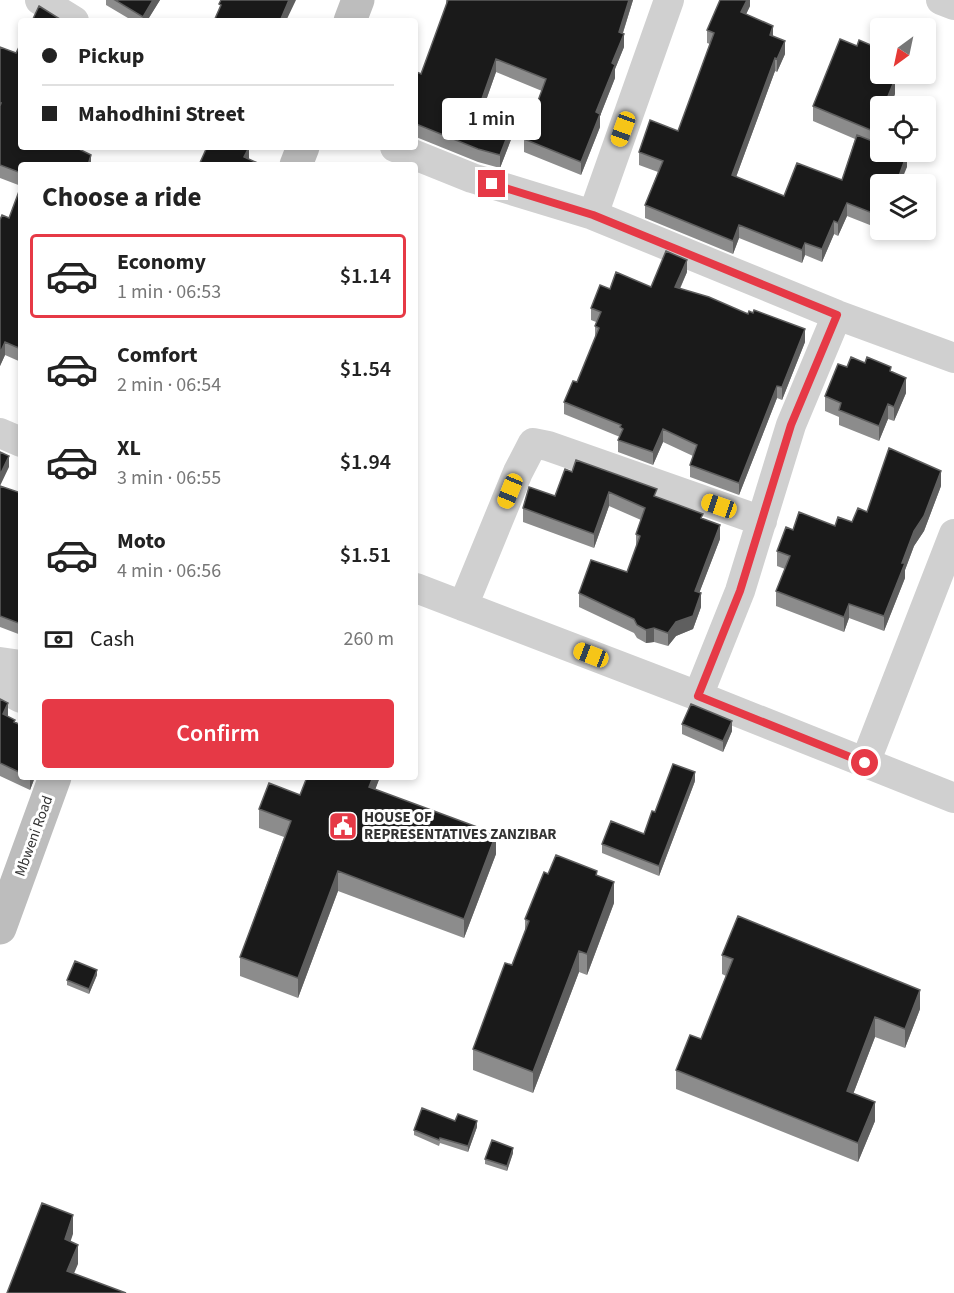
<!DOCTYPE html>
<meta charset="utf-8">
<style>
:root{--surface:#fff;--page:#f2f2f2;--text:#222;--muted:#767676;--line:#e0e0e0;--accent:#e63946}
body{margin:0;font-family:"Source Sans 3",sans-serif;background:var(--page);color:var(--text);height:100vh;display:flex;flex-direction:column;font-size:22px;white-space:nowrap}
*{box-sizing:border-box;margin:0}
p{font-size:20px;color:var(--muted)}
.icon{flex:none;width:33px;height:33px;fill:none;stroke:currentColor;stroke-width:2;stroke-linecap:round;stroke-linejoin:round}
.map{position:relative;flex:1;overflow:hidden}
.side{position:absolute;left:18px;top:162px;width:400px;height:618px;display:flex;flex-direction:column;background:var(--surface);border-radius:6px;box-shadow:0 3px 9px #0003}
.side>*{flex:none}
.top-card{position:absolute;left:18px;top:18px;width:400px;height:132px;border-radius:6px;box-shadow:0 3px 9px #0003;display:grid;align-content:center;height:132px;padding:0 24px;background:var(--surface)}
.needle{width:39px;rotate:213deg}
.tools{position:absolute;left:870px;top:18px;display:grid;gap:12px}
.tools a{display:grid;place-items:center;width:66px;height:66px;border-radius:6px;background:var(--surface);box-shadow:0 3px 9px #0003;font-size:30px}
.end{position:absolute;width:27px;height:27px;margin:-14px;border:8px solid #e63946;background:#fff;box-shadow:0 0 0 3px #fff}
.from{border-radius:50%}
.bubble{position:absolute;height:42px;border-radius:6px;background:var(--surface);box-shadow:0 3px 9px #0003;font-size:20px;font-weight:600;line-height:42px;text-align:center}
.car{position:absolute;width:18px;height:36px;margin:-18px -9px;border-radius:8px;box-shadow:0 0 4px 2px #0007;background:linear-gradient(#f5c518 24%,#345 0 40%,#f5c518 0 76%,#345 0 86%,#f5c518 0)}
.top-card b{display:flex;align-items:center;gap:21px;height:57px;font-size:22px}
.top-card b+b{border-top:2px solid var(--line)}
.top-card i{width:15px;height:15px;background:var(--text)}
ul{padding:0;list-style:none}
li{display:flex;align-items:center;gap:18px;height:84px;margin:0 12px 9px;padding:0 12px;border:3px solid transparent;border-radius:6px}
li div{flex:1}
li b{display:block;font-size:22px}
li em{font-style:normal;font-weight:600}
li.active{border-color:var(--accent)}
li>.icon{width:54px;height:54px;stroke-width:1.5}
h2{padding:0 24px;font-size:27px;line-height:72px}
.pay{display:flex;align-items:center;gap:15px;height:66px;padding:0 24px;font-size:22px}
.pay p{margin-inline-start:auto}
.cta{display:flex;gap:12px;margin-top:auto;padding:12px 24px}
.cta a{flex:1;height:69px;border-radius:6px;background:var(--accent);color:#fff;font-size:24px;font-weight:600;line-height:69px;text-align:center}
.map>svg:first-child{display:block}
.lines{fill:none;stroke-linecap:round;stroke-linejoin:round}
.street{stroke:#d0d0d0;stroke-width:30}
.secondary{stroke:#bdbdbd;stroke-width:33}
.wall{fill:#8c8c8c}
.shaded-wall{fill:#5f5f5f}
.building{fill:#1a1a1a;stroke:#5f5f5f;stroke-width:1.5}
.route{stroke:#e63946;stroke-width:8}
.labels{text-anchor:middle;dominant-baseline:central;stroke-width:6;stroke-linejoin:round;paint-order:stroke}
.poi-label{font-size:15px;font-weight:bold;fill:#333;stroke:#fff;text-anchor:start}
.street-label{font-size:15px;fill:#333;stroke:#fff}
</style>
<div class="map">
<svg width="954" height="1293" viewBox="0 0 954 1293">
<rect width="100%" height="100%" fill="#fff"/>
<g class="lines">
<path class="street" d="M40 0 74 21
M941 0 954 5
M395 147 472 178 593 215 837 315 954 358
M593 215 669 0
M0 433 21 442
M416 588 698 696 954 798
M463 606 518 472 533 443 548 446 762 521
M0 662 21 665
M0 687 21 698
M698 696 740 591 791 425 837 315
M865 763 954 534"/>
<path class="secondary" d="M350 21 358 0
M296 165 303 147
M0 928 55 777"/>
</g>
<path class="wall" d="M106 0H160L147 21H133L106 5Z
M446 0H633L623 33 624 47 615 69V78L600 116V127L581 175 524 152V139L542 91 496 72 482 112 512 137 500 168 478 162 416 137V76L421 74 446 6Z
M750 0V6L746 14 773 36 785 54 777 72 775 71 736 177 784 196 842 180 855 139 813 121V106L880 74H888V76L895 94 890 106H880L875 142 907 167 880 184V229L847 216 838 236 834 234 822 262 805 255 802 263 739 238 733 254 645 218V205L658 172 639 165V152L678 131 710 44 707 43V30Z
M0 47 21 147H82L80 150 91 165H21V186L0 178Z
M21 186V362L5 355 0 366 9 218Z
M687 272 680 289 805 342 782 400 777 398 739 495 690 477V465L693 456 663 442 653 465 618 452V440L620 437 564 414V402L577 382 595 338V326L596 322 591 320V308L610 289 651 287Z
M865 363 891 372 906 393 894 421 888 419 879 441 839 425V417L825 411V396L847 367Z
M565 469 657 497 703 519 720 539 699 593 701 607 693 629 676 636 668 646 654 642 646 643 637 638 634 633 579 607V593L627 572 636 547V534L641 520 609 506 594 548 523 522V508L555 496Z
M0 486 21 493V635L0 627Z
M941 486 924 531 914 546 905 570V578L884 631 849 618 844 632 776 606V591L785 569 777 566V551L835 526 852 522 867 512Z
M0 699 8 715V717L15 722 21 725V777H35L30 790 0 776Z
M682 724 732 731 723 752 682 734Z
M380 777 375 789 496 854 464 938 338 891 298 998 240 976V957L284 837 259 828V809L300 795Z
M695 781 659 876 602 853V844L644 834 655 812Z
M597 876 614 903 587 975 579 972 533 1093 473 1070V1049L512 965 525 931V919Z
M722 955 920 1009 905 1048 875 1037 853 1094 875 1121 858 1162 676 1089V1070L701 1039 726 976 722 974Z
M97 975 89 994 67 985V980Z
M455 1121 477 1127 468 1152 440 1143 439 1146 414 1135V1130Z
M513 1153 507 1171 485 1164V1159Z"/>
<path class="shaded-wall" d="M153 0H160L147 21H143V17Z
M289 0H296L286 21H280Z
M629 0H633L619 45V32Z
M747 0H750V6L741 25V12Z
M773 26V39L770 35Z
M624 34V47L615 69V78L600 116V127L581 175V162L612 63Z
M785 41V54L777 72V59Z
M775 58V71L732 188V175Z
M496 59V72L478 123V110Z
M895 79V94L890 106H884Z
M880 114V129L873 146V131Z
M512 124V137L500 168V155Z
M249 147V159L244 157Z
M907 154V167L900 184H896Z
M91 155V165H88Z
M847 203V216L838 236V223Z
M834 221V234L822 262V249Z
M739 225V238L733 254V241Z
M805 243V255L802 263V250Z
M687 260V272L675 299V287Z
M805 329V342L782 400V387Z
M5 342V355L0 366V353Z
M906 378V393L894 421V407Z
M777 386V398L739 495V483Z
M888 404V419L879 441V426Z
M663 429V442L653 465V452Z
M9 456V467L0 486V475Z
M941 471V486L924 531 914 546 905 570V578L884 631V616L902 563 914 531Z
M609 492V506L594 548V534Z
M720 525V539L695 604V591Z
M701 593V607L693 629 676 636 668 646V633L676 622Z
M849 604V618L844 632V617Z
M654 628V642L646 643V630Z
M8 703V715L3 727V714Z
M732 721V731L723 752V741Z
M695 772V781L659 876V866Z
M30 777H35L30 790Z
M373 777H380L369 806V787Z
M496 834V854L464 938V919Z
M338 871V891L298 998V978Z
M614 882V903L587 975V954Z
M579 951V972L533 1093V1072Z
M97 970V975L89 994V989Z
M920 990V1009L905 1048V1029Z
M875 1017V1037L847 1110V1091Z
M875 1102V1121L858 1162V1143Z
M477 1121V1127L468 1152V1146Z
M513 1148V1153L507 1171V1166Z
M73 1215V1234L65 1258V1239Z
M78 1245V1264L67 1290V1271Z"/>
<path class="building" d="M115 0H153L143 17Z
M221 0H289L280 21H214L221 5 219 4Z
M448 0H629L619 32 624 34 612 63 615 65 596 112 600 114 581 162 524 139 546 79 496 59 478 110 512 124 500 155 478 149 416 124V76L417 72 421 74Z
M720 0H747L741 12 773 26 770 35 785 41 777 59 775 58 732 175 784 196 797 163 842 180 857 135 880 144V152H899L907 154 896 184H880V216L847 203 838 223 834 221 822 249 805 243 802 250 739 225 733 241 645 205 663 161 639 152 650 120 678 131 714 33 707 30Z
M39 6 63 21H32Z
M840 39 857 46 859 40 880 49 878 56 880 57V74H883L895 79 884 106H880V114L873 131 813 106Z
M21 43V147H75L91 155 88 165H21V173L0 165V106L1 103H0V47L16 53Z
M207 147H249L244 157 262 165H199Z
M21 186V349L5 342 0 353V220L2 215 9 218Z
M666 251 687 260 675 287 709 297 748 314 749 311 753 313 754 310 805 329 782 387 777 386 739 483 690 465 697 445 663 429 653 452 618 440 623 429 620 427 621 425 564 402 573 381 577 382 599 328 595 326 601 312 591 308 600 285 610 289 616 272 651 287Z
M851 357 865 363 867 357 891 367 890 371 906 378 894 407 888 404 879 426 839 410 841 403 825 396 838 364 847 367Z
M889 448 941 471 924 516 914 531 902 563H905L884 616 849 604 844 617 776 591 790 556 777 551 786 527 793 530 799 512 835 526 838 517 852 522 858 508 867 512Z
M0 452 9 456 0 475Z
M576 460 657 489 654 496 703 514 701 518 720 525 695 591 701 593 693 616 676 622 668 633 654 628 646 630 637 625 634 619 579 593 591 560 627 572 640 536 636 534 645 508 609 492 594 534 523 508 529 487 555 496 565 469 572 472Z
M0 486 21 493V624L0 616Z
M0 699 8 703 3 714 15 720 14 722 21 725V773L0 763Z
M691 704 732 721 723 741 682 724Z
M673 764 695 772 659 866 602 844 611 821 644 834 652 811 655 812Z
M307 777H373L369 787 496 834 464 919 338 871 298 978 240 957 291 821 259 809 269 783 300 795Z
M556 855 597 871 596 875 614 882 587 954 579 951 533 1072 473 1049 505 963 512 965 529 921 525 919 544 872 548 874Z
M738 916 920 990 905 1029 875 1017 847 1091 875 1102 858 1143 676 1070 690 1035 701 1039 733 959 722 955Z
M75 961 97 970 89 989 67 980Z
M422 1108 455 1121 458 1114 477 1121 468 1146 440 1138 439 1140 414 1130Z
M492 1140 513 1148 507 1166 485 1159Z
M42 1203 73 1215 65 1239 78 1245 67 1271 126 1293H7Z"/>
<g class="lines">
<path class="route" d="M492 184 593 215 837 315 791 425 740 591 698 696 865 763"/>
</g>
<defs>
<g id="civic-square" transform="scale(1.5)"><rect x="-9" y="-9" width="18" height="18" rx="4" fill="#e63946" stroke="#fff"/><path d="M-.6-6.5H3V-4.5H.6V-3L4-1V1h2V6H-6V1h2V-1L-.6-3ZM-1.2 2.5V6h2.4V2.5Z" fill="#fff"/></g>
</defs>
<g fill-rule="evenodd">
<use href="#civic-square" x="343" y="826"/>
</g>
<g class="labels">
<g class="poi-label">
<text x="364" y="817">HOUSE OF<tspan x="364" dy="17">REPRESENTATIVES ZANZIBAR</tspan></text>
</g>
<g class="street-label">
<text transform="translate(34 836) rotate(-70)">Mbweni Road</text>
</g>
</g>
</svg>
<div class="tools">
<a><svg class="needle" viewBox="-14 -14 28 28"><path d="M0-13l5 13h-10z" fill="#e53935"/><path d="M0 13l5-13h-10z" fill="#767676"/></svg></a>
<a><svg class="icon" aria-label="locate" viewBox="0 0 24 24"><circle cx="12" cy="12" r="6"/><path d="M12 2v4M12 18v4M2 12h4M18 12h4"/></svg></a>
<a><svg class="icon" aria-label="layers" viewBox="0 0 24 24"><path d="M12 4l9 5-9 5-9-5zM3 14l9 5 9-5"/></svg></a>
</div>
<i class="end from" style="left:865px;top:763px"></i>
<i class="end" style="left:492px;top:184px"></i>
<div class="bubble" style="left:442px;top:98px;width:99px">1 min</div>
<i class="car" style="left:623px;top:129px;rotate:200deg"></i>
<i class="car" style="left:510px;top:491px;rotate:202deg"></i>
<i class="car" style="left:719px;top:506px;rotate:289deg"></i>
<i class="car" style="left:591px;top:655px;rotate:291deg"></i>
<div class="top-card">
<b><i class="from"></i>Pickup</b>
<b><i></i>Mahodhini Street</b>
</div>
<section class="side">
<h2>Choose a ride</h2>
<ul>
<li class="active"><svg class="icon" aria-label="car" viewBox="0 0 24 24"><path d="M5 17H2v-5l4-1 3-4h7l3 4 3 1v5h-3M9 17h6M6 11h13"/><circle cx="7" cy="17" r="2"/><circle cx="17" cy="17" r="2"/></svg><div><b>Economy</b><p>1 min · 06:53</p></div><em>$1.14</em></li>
<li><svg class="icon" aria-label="car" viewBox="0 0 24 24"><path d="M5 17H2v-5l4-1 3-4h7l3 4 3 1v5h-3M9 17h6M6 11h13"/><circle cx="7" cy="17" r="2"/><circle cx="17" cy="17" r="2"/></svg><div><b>Comfort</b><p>2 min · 06:54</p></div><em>$1.54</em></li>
<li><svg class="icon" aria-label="car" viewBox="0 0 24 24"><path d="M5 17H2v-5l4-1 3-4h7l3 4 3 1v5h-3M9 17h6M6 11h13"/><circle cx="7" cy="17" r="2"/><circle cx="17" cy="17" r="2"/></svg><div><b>XL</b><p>3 min · 06:55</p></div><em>$1.94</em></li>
<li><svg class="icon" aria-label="car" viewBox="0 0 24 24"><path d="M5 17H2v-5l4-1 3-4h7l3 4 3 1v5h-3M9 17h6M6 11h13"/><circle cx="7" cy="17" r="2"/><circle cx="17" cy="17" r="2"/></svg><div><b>Moto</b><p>4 min · 06:56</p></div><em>$1.51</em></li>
</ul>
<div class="pay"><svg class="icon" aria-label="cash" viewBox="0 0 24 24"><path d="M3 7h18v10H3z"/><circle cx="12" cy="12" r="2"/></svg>Cash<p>260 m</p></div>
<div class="cta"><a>Confirm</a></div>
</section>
</div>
